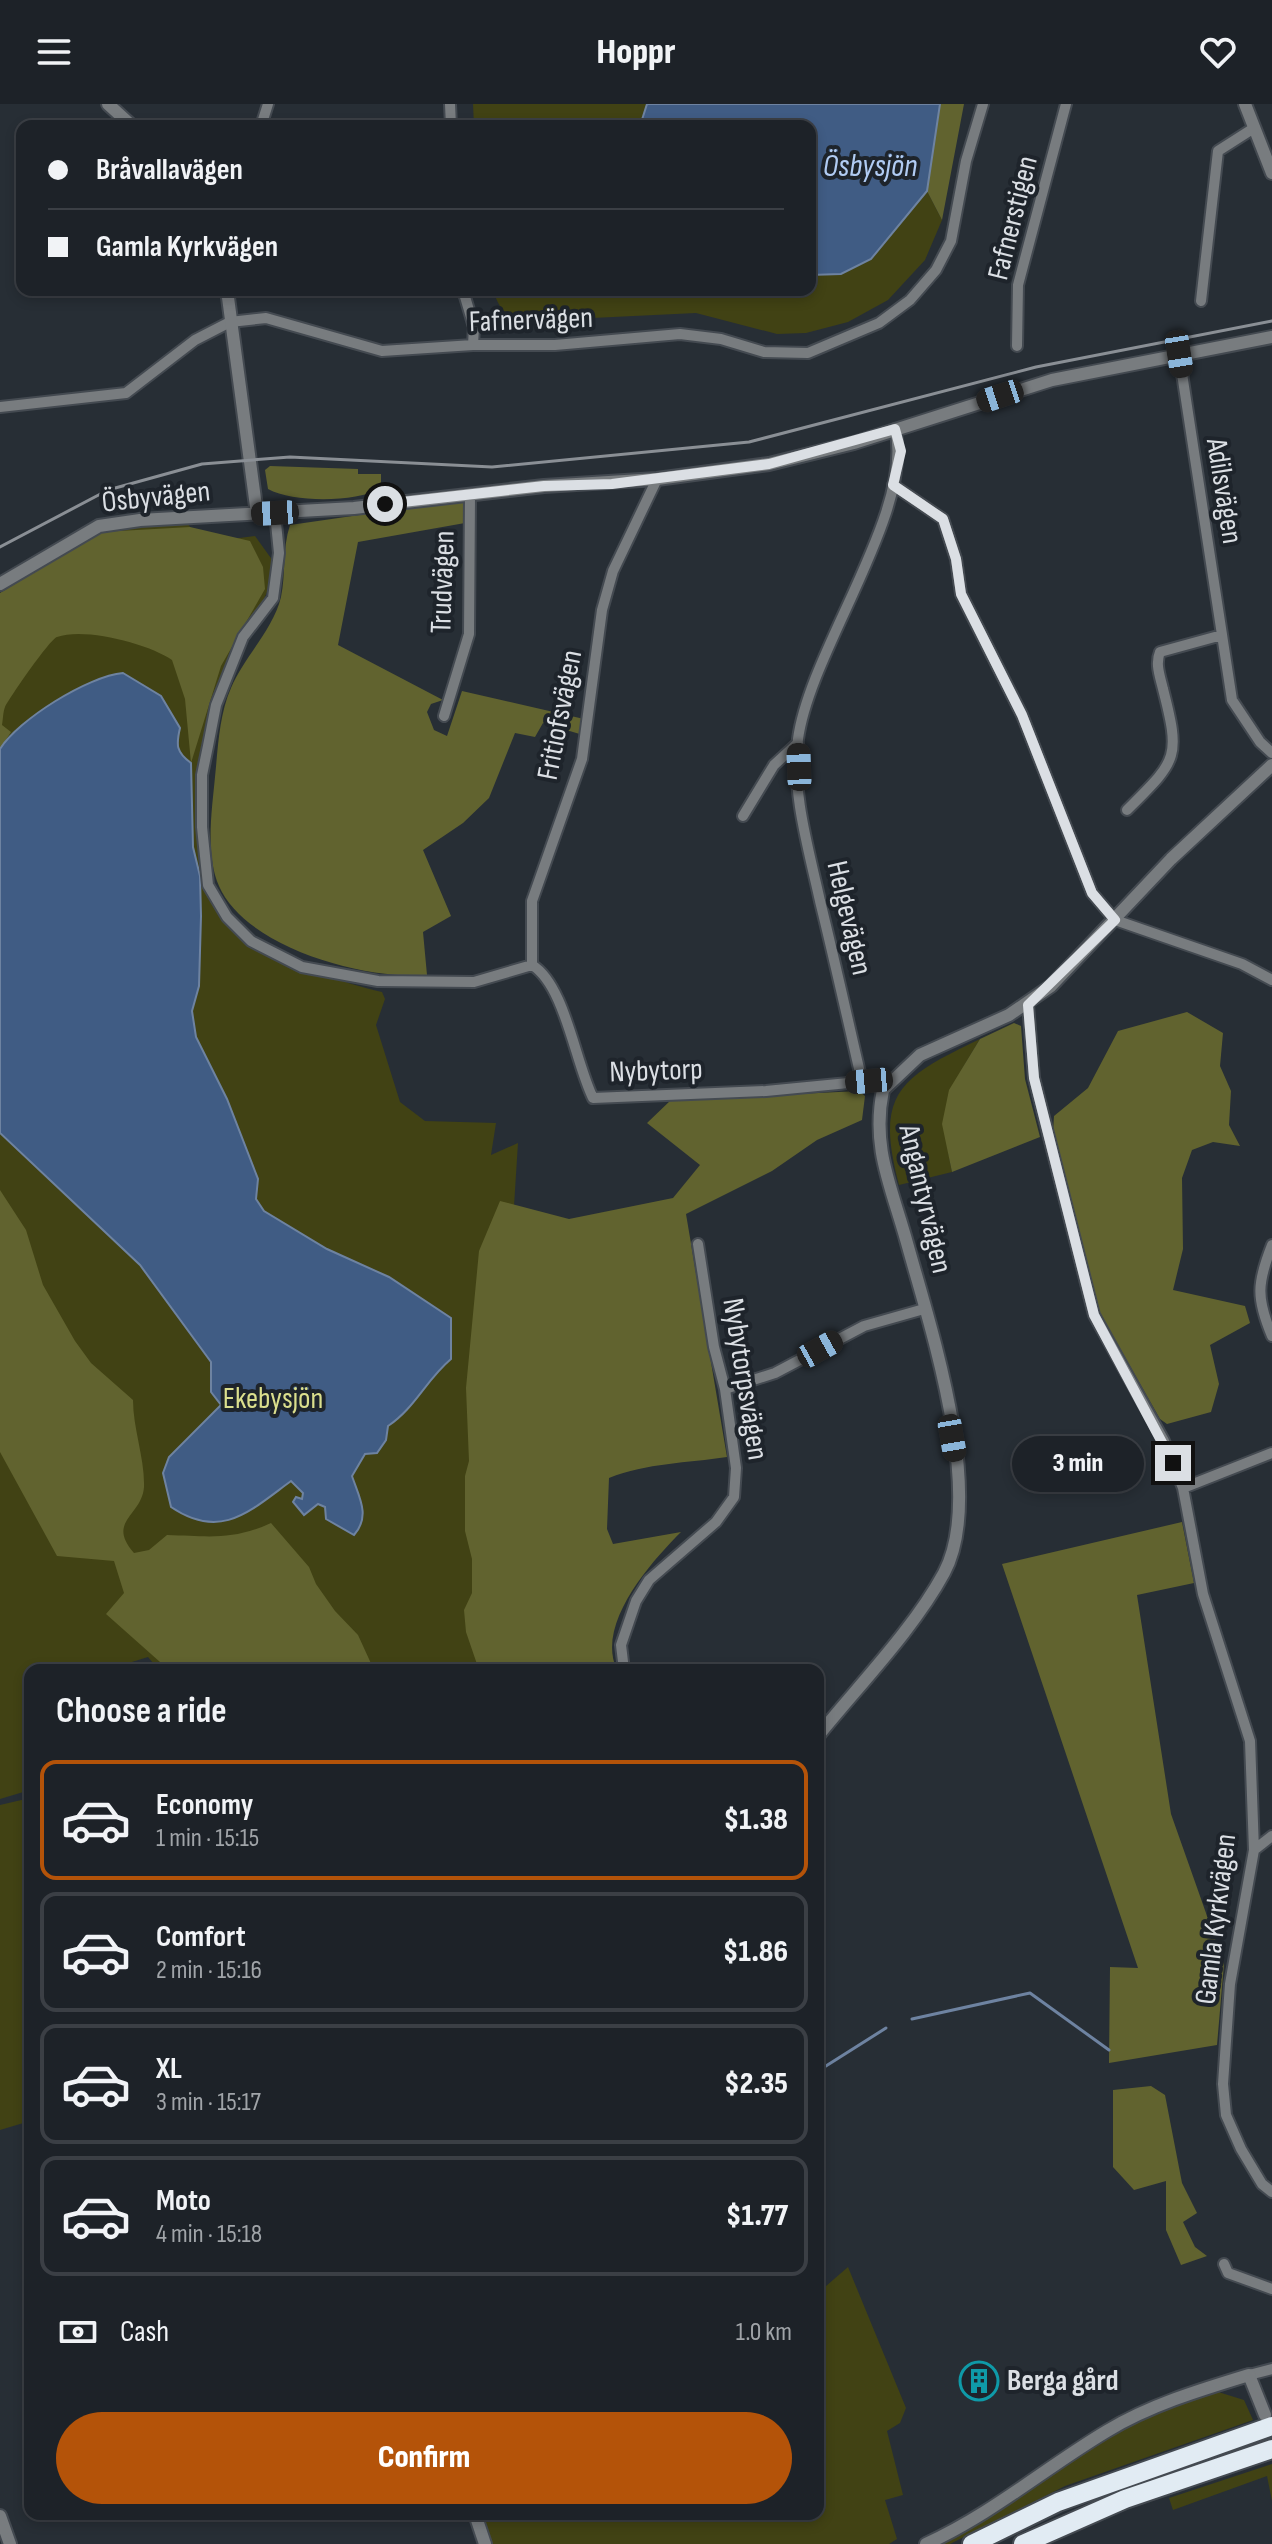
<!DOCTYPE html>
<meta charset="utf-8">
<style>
:root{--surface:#1d2228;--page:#252a30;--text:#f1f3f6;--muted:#a0a4a8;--line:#3b3f45;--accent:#b45309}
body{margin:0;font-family:"Sofia Sans Condensed",sans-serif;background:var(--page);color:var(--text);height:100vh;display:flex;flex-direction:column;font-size:30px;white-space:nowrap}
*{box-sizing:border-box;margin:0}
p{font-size:26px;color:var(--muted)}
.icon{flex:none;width:44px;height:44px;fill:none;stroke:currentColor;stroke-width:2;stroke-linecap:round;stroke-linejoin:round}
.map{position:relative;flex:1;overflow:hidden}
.side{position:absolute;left:24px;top:1560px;width:800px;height:856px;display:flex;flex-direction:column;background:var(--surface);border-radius:16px;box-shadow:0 4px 12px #0003,0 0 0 2px var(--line)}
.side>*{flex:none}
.guide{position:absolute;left:16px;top:16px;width:800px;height:176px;border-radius:16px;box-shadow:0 4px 12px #0003,0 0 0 2px var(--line);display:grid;align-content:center;height:176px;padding:0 32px;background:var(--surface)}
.end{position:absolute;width:36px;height:36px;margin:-18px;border:10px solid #dbdfe4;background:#111;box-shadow:0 0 0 4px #111}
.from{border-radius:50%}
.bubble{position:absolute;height:56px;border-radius:28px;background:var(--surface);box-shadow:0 4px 12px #0003,0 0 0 2px var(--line);font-size:26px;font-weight:800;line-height:56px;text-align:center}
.car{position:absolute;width:24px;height:48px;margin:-24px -12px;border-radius:10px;box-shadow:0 0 6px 2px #0007;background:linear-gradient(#222 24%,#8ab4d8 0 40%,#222 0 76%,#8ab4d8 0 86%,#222 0)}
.guide b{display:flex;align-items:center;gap:28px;height:76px;font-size:30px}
.guide b+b{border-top:2px solid var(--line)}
.guide i{width:20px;height:20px;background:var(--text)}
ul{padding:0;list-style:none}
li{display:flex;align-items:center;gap:24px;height:120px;margin:0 16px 12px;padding:0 16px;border:4px solid var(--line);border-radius:16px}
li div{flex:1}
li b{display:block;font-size:30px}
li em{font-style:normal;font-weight:800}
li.on{border-color:var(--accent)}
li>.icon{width:72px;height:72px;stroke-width:1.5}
h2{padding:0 32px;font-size:36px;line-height:96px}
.pay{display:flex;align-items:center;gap:20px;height:88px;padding:0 32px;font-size:30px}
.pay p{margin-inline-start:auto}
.action{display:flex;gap:16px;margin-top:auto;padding:16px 32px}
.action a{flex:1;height:92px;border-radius:48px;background:var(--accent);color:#fff;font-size:32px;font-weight:800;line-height:92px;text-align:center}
header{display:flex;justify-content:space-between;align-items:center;height:104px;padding:0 32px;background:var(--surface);font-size:36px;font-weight:800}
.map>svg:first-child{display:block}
.green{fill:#414214}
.forest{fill:#61632f}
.water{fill:#405c84;stroke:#6e83a1;stroke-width:2}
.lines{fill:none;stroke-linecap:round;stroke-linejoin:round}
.stream{stroke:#6e83a1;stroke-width:3}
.minor-casing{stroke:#444a51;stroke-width:14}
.tertiary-casing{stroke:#444a51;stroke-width:16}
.motorway-casing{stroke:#444a51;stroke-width:22}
.minor{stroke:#787c7f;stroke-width:10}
.tertiary{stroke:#787c7f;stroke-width:12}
.motorway{stroke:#e1ebf3;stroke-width:18}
.rail{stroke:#8a8f95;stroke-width:3}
.route{stroke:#dbdfe4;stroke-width:10}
.labels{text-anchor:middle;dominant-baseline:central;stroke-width:8;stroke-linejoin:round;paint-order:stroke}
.street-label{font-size:30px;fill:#dbdfe4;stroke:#1e242b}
.park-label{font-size:30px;fill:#dbdf8d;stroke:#1e242b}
.poi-label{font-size:30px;font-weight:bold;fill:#dbdfe4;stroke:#1e242b;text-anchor:start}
.water-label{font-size:32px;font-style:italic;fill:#b1ccf3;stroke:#1e242b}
</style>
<header><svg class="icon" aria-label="menu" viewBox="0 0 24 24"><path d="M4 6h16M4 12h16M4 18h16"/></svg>Hoppr<svg class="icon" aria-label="heart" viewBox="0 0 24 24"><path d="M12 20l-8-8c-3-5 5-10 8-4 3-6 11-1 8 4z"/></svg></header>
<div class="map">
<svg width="1272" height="2440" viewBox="0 0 1272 2440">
<rect width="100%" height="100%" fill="#272e35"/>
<path class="green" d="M473 0H647L640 22H474Z
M927 87 942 116 925 156 888 196 848 218 806 229 777 230 696 209 530 217C507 213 500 208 493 186H810V171L841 170 871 155Z
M163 419 188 420 195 430 231 435 255 432 273 457C273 492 250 518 235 548 218 584 205 622 200 661 202 687 201 759 209 779 233 840 322 874 382 888L385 895 376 921 400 998 425 1017 496 1019 491 1051 518 1039 510 1165 592 1566H159L148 1553 106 1566H30V1686L0 1695V492L90 435 111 427Z
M980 935C945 994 938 998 952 1068L899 1081C874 988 901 973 980 935Z
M30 1694V2017L0 2026V1701Z
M848 2163 906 2304 900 2319 887 2327 903 2391 885 2396 897 2435 889 2440H491L482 2412 491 2410H818V2189Z
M1215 2287 1244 2296 1253 2316 1065 2382 950 2440H938C996 2415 1041 2377 1092 2342 1130 2316 1173 2302 1215 2287Z
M1272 2360V2397L1267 2372 1173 2406 1169 2394Z"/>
<path class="forest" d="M940 0H964L942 116 927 87Z
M270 362 358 365V370H381V385C355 398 294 399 268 385L265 366Z
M463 396 465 419 358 438 338 541 443 596 431 600 427 608 434 626 447 632 462 587 584 615 583 631 543 619 535 633 515 629 489 694 463 719 423 746 451 812 423 828 427 871C365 876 246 844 219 782 205 750 212 706 215 673 218 644 219 611 231 584 244 553 273 526 281 493 286 470 282 445 290 421Z
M190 423 250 437 263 463 265 485 221 562 191 659 185 595 172 556C149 540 85 523 57 533 50 535 10 593 5 603 3 608 3 616 2 621L11 628 0 645V489L101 428Z
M1187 908 1223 929 1220 962 1231 987 1229 1021 1240 1042 1213 1038 1192 1046 1182 1074 1183 1145 1173 1186 1245 1202 1250 1219 1210 1241 1219 1280 1211 1308 1167 1320 1160 1315 1100 1209 1053 1029 1054 1012 1088 984 1118 927Z
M1014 919 1021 922 1025 975 1040 1033 952 1068 942 1020 949 986 980 935Z
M859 987 865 992 862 1016 817 1036 772 1067 686 1110 727 1353C687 1359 647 1359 609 1374L607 1425 613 1440 681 1428C652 1457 595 1520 617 1566H479L466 1528 464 1506 472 1489V1455L465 1427V1372L469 1357 466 1284 479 1147 500 1097 569 1115 673 1094 700 1061 647 1019 671 996Z
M0 1086 26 1126 43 1181 75 1237 91 1259 133 1296C133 1325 145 1355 144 1383 142 1412 106 1417 134 1449L149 1446 167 1431C208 1432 232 1437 271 1419L309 1463 316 1480 335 1507 358 1531 374 1566H169L106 1510 124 1489 114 1457 57 1452 0 1348Z
M1182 1418 1194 1479 1137 1491 1171 1710 1224 1860 1217 1941 1109 1959 1110 1863 1138 1864 1002 1460Z
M1151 1982 1165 1991 1182 2079 1197 2109 1183 2118 1195 2143 1207 2152 1181 2161 1166 2126V2077L1134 2086 1113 2063V1986Z"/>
<path class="water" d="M647 0H940L927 87 871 155 841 170 810 171V22H640Z
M123 569 161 592 180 624C176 641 176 648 191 659L193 743 200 772 201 812 199 882 192 907 196 933 227 995 258 1075 256 1095 264 1107 327 1145 389 1173 451 1214V1255C426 1276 415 1304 388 1322L386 1336 377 1349 365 1350 352 1372C359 1393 371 1412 354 1431L326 1415 325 1403 318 1400 304 1411 293 1398 296 1393 302 1395 303 1389 291 1377C250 1407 221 1437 171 1403L163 1369 169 1353 221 1301 211 1288V1258L140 1161 0 1029V645C18 616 88 572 123 569Z"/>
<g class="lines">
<path class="stream" d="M912 1915 1030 1889 1109 1946
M818 1967 886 1924"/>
<g class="minor-casing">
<path id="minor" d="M450 0 451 22
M261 22 268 0
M463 186 474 223 473 241
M1201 197 1218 47 1254 24
M1017 242 1018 181 1066 0
M1179 250 1232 596 1260 638 1272 649
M0 303 126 289 195 236 230 218 266 214 382 247 473 241H555L680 230 721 235 764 248 808 249 879 219 910 196 936 166 951 137 966 57 983 0
M893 381 943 415 956 455 961 490 1022 611 1092 789 1115 816 1242 860 1272 876
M275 409 279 449 273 494 243 533 216 601 208 642 202 671V723L208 781 227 813 251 837 302 863 378 877 474 878 532 861
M444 612 469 530 470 391
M1127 706C1177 656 1181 655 1163 585 1160 572 1155 560 1160 548L1222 531
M743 712 774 661 798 639
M532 861V797L582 655 602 506 613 467 657 375
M532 861C565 881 575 958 593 994L766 987 869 977
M1028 901 1034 974 1094 1211 1164 1337 1183 1384 1203 1490 1250 1637 1254 1746 1230 1880 1223 1980 1226 2011 1241 2045 1262 2080 1272 2088
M883 986 860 969C847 912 834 854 820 797 809 746 791 687 798 635 810 546 915 407 895 325
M1272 1141C1257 1179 1256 1194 1272 1232
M725 1285 775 1269 864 1222 924 1205
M1183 1384 1272 1349
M624 1566 621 1541 636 1497 649 1476 716 1418 734 1393 736 1364 725 1285 714 1243 698 1140
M1254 1746 1272 1732
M1224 2160 1228 2169 1272 2185
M1249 2271 1272 2265"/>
</g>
<g class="tertiary-casing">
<path id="tertiary" d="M108 0 132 22
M1245 0 1272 69
M227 186 257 410
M0 480 99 422 140 416 354 404 544 382 657 375 769 360 854 339 1052 276 1272 233
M818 1632C859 1581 913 1526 944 1469 986 1391 930 1222 907 1139 892 1084 871 1044 883 986L920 951 1009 911 1051 882 1171 755 1272 661
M475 2410 485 2440
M0 2412 10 2440
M926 2440C992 2410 1045 2364 1107 2327 1150 2301 1200 2286 1249 2271L1265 2311"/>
</g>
<g class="motorway-casing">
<path id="motorway" d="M972 2440 1058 2398 1272 2322
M1023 2440 1125 2395 1272 2345"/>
</g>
<use href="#minor" class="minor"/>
<use href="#tertiary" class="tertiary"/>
<use href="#motorway" class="motorway"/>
<path class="rail" d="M0 443 108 386 202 360 290 353 492 363 749 338 1036 263 1272 217"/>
</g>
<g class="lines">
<path class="route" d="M385 400 544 382 612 380 769 360 895 325 901 347 893 381 943 415 956 455 961 490 1022 611 1092 789 1115 816 1028 901 1034 974 1094 1211 1173 1359"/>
</g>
<defs>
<g id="building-ring" transform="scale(2)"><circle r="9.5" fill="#1e242b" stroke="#0f9aa8" stroke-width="1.5"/><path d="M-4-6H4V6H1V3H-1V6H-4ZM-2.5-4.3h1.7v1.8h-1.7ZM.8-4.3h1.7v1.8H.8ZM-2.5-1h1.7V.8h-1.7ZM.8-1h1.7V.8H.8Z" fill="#0f9aa8"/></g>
</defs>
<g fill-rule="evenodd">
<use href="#building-ring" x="979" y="2277"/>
</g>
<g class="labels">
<g class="street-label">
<text transform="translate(1013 114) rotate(-76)">Fafnerstigen</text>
<text transform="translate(531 216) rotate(-2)">Fafnervägen</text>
<text transform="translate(1224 387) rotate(81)">Adilsvägen</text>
<text transform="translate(156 393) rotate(-6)">Ösbyvägen</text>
<text transform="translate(443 478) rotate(-88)">Trudvägen</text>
<text transform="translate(560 611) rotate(-79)">Fritiofsvägen</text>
<text transform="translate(849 814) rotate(77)">Helgevägen</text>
<text transform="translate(656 967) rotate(-2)">Nybytorp</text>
<text transform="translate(925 1095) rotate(77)">Angantyrvägen</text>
<text transform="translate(745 1275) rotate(81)">Nybytorpsvägen</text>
<text transform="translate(1216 1815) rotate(-83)">Gamla Kyrkvägen</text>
</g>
<g class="park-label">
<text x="273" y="1295">Ekebysjön</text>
</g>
<g class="poi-label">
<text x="1007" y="2277">Berga gård</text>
</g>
<g class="water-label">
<text x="870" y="62">Ösbysjön</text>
</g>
</g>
</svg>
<i class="end from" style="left:385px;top:400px"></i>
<i class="end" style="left:1173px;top:1359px"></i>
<div class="bubble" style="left:1012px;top:1332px;width:132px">3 min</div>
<i class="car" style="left:1179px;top:250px;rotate:171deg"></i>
<i class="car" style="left:1000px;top:292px;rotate:252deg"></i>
<i class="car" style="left:275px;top:409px;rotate:267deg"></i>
<i class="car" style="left:799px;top:663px;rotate:358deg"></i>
<i class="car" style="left:869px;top:977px;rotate:265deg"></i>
<i class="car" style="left:820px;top:1245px;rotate:61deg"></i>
<i class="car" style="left:952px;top:1334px;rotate:170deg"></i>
<div class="guide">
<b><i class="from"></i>Bråvallavägen</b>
<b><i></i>Gamla Kyrkvägen</b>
</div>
<section class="side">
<h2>Choose a ride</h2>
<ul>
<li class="on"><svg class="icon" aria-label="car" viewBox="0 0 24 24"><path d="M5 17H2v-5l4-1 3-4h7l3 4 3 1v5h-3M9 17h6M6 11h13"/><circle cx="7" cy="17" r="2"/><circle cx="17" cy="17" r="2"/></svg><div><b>Economy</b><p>1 min · 15:15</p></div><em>$1.38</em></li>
<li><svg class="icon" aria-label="car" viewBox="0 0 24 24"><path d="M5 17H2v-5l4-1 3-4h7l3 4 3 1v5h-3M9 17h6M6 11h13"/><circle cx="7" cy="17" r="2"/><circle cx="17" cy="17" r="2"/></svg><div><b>Comfort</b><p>2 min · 15:16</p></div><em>$1.86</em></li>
<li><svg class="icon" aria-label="car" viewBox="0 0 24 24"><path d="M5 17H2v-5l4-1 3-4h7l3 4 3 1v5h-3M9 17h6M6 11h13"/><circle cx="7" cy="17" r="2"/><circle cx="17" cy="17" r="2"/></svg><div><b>XL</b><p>3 min · 15:17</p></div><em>$2.35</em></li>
<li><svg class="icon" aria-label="car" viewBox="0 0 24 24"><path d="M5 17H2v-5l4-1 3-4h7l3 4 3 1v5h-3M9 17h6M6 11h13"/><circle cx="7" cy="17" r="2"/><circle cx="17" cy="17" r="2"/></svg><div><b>Moto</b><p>4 min · 15:18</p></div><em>$1.77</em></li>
</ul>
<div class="pay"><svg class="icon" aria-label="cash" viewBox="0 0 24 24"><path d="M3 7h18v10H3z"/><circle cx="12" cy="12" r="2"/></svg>Cash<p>1.0 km</p></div>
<div class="action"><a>Confirm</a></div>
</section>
</div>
